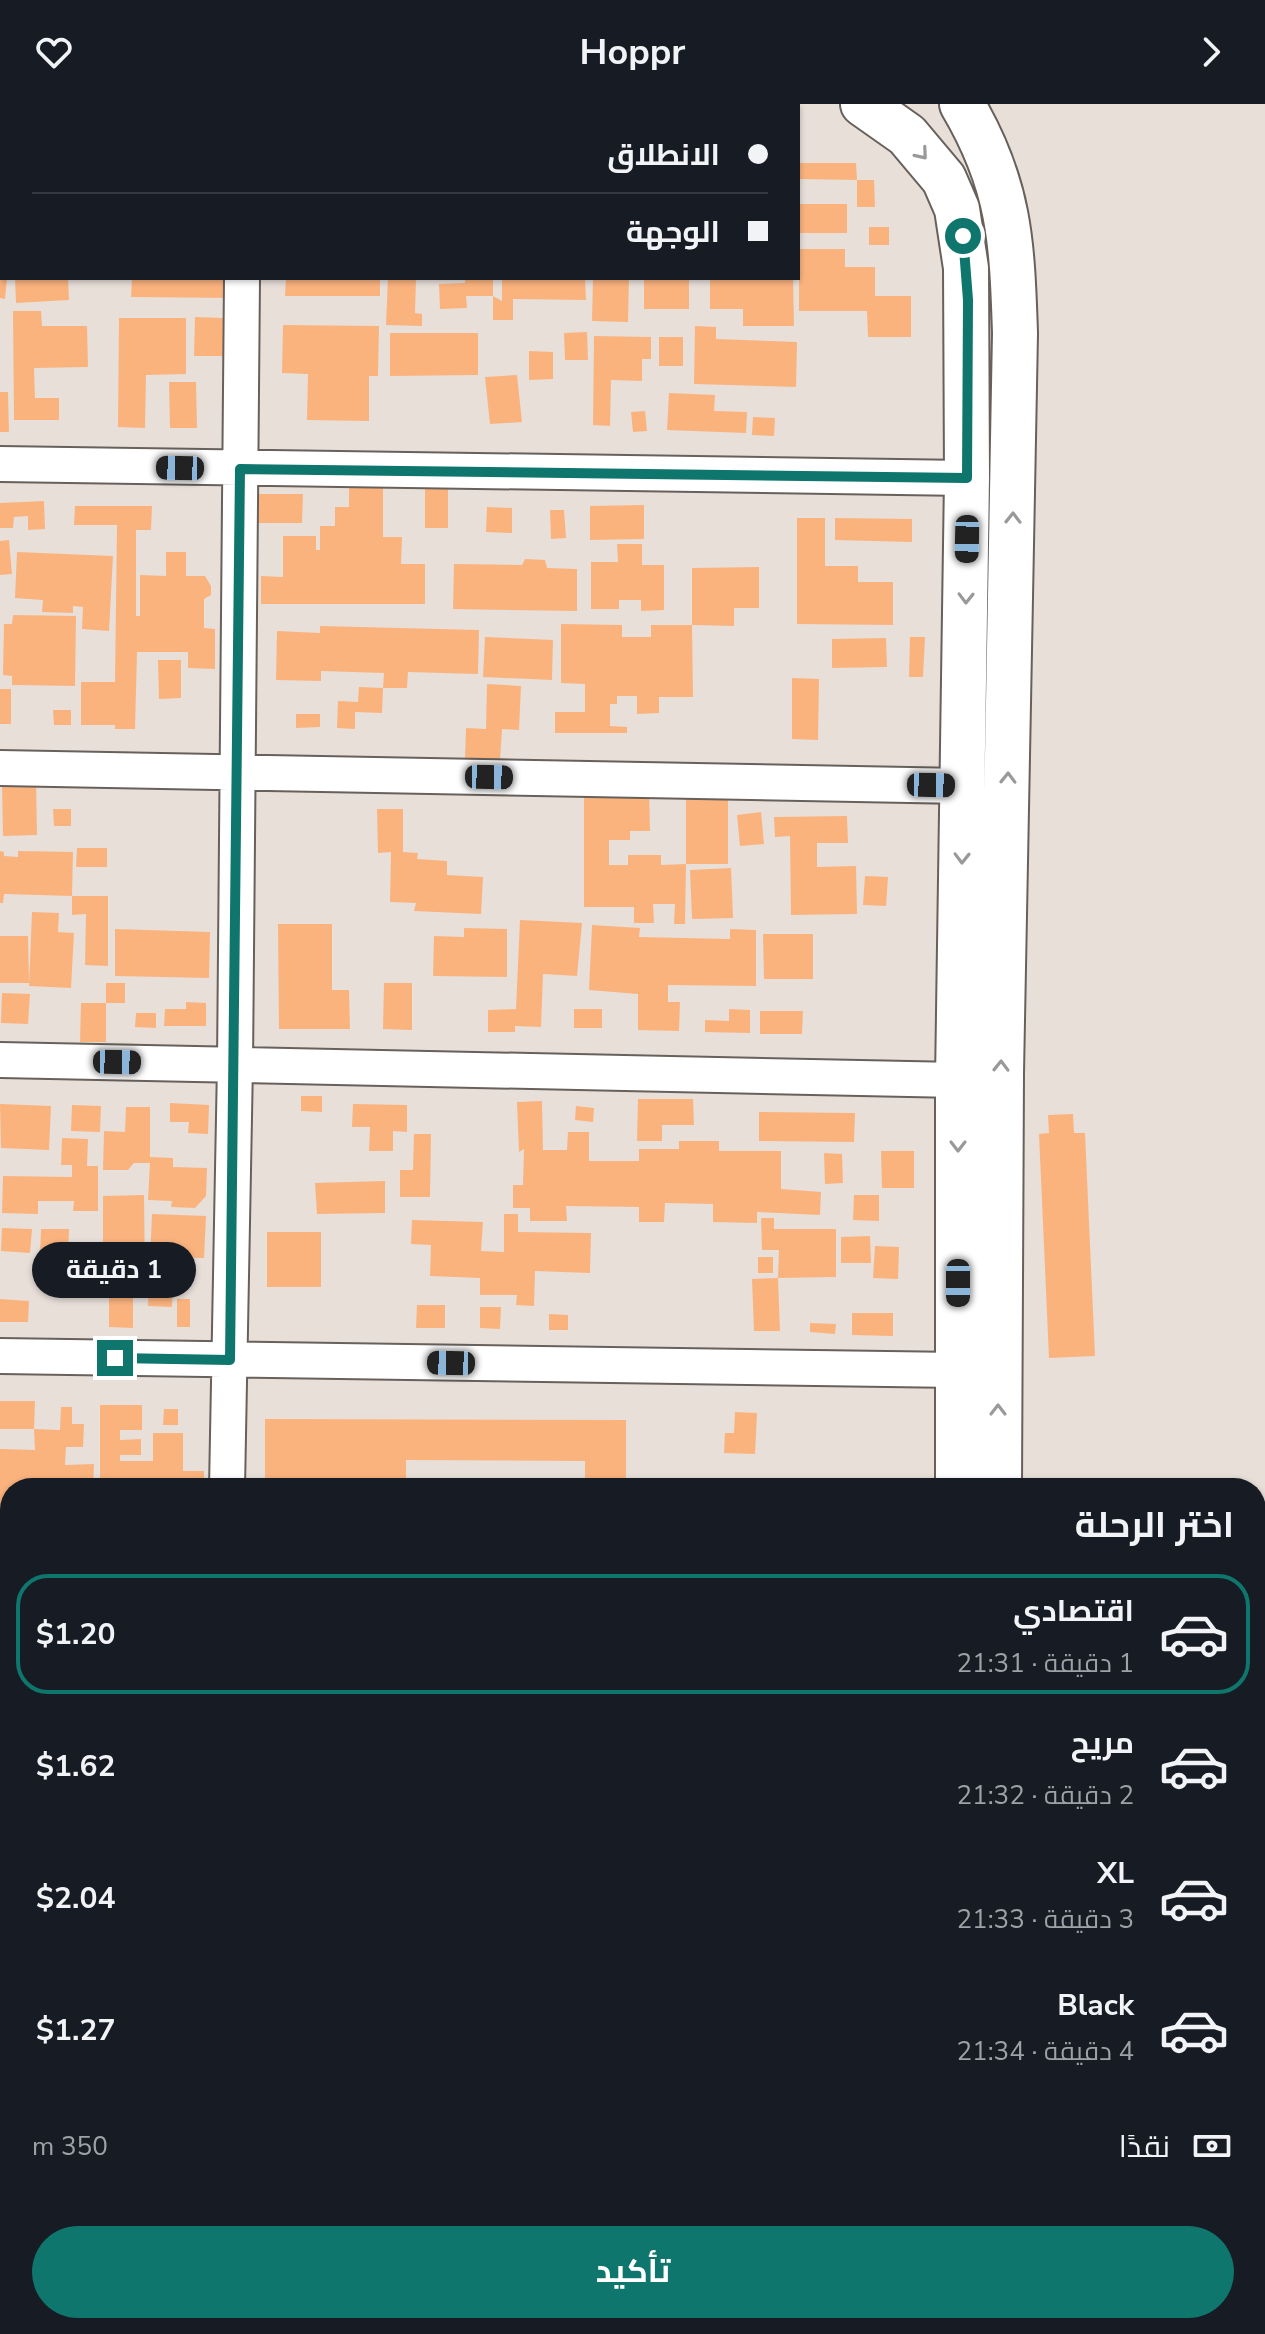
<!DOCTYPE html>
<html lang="ar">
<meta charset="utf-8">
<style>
:root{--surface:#171b24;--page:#20242c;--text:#f1f3f6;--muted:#9ea1a6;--line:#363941;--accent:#0f766e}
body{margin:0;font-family:"Nunito Sans",Cairo,sans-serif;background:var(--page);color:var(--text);direction:rtl;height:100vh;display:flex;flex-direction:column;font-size:30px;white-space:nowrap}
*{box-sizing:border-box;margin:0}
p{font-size:26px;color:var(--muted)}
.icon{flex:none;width:44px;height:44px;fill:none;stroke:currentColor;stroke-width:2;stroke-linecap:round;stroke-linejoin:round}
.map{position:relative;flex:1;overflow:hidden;direction:ltr}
.sheet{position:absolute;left:0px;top:1374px;width:1266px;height:856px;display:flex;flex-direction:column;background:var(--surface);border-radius:32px 32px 0 0;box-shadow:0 2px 6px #0004;direction:rtl}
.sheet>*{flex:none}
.guide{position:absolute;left:0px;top:0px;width:800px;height:176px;box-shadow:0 2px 6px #0004;direction:rtl;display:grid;align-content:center;height:176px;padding:0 32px;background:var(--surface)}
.end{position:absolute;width:36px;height:36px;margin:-18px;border:10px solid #0f766e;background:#fff;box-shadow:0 0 0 4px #fff}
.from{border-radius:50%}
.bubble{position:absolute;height:56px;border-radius:28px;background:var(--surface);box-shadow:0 2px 6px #0004;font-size:26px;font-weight:700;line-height:56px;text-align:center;direction:rtl}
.car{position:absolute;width:24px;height:48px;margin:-24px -12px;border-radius:10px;box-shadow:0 0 6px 2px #0007;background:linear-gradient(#222 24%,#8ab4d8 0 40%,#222 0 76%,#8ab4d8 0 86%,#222 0)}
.guide b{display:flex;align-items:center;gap:28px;height:76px;font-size:30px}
.guide b+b{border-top:2px solid var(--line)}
.guide i{width:20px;height:20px;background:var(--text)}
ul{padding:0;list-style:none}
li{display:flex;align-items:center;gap:24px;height:120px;margin:0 16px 12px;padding:0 16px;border:4px solid transparent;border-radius:32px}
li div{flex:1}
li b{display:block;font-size:30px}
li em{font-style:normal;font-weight:700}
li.on{border-color:var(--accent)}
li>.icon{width:72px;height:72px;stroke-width:1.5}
h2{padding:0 32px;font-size:36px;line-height:96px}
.pay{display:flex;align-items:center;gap:20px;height:88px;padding:0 32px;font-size:30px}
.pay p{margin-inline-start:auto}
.cta{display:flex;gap:16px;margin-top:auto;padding:16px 32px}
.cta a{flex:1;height:92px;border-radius:48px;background:var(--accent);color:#fff;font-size:32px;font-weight:700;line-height:92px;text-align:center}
header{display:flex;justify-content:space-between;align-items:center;height:104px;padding:0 32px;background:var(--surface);font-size:36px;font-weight:700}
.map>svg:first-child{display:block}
.building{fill:#fbb37e}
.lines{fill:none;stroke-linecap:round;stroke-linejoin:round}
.street-casing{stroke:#67605b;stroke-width:38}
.secondary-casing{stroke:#67605b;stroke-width:48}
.street{stroke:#fff;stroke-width:34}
.secondary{stroke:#fff;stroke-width:44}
.oneway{stroke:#9a9998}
.route{stroke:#0f766e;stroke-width:10}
</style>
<header><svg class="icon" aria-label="forward" viewBox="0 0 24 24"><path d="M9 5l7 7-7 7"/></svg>Hoppr<svg class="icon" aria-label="heart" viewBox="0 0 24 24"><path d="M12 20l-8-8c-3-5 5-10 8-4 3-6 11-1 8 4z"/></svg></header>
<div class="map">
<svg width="1265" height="2230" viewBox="0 0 1265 2230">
<rect width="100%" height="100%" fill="#e8dfd9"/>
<path class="building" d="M798 59H856L857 76H874L875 103H857V76L798 75Z
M800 100H847V129H800Z
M869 123H889V141H869Z
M799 145H845V163H875V192H911V233H868L867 207H799Z
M0 174H7L5 195 0 194Z
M15 174H68L69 196 16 199Z
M132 174H235V194L131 193Z
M286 174H380V192H285Z
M388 174H416L415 209 422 210V222L386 221Z
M465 174H493V192H466L467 204 440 205 439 180 465 179Z
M502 174H585L586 196 513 195V216H493V192L502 197Z
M593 174H629L628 218 592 217Z
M644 174H689V205H644Z
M710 174H793L794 222H743V205H710Z
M13 207H41L42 222H87L88 263 34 264 35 294H59V316H14Z
M195 213 223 214V252H194Z
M119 214H186V270L146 271 145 324 118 323Z
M283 221 379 222 378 272H369V317L307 316 308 270 282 269Z
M695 222 716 223V235L797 238 796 283 694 280Z
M587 228 588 256H565L564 229Z
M390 229H478V271L390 272Z
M594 232 651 233V255H642V277L611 276 610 322 593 321Z
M659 233H683V262H659Z
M529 247 553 248V275L529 276Z
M517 271 522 318 490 320 485 273Z
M169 278H196L197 324H170Z
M0 288H8L9 328H0Z
M669 289 715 291 714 307 747 308 746 329 667 326Z
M645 307 647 327 633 328 631 308Z
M753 313 775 314 774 332 752 331Z
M425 380H448V424H425Z
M349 382 383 383V433H402L401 460H425V500H261V472L283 473V432H316V446H320V422H335V403H349Z
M258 390H303L302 419H257Z
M44 397 45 425 28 426V412L14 413 13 424H0V399Z
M644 401V435L590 436V402Z
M75 402H152L151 426H136V512H140V471L166 472V448H186V472H205L211 482V491L204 495V524L215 525V565L188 564V548H137L135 625H115V621H81V578H115L117 421H74Z
M487 403 512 404V429L486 428Z
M550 406H564L566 434 551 435Z
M797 414H825V462H858V478H893V521L797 520Z
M835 414 912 415V438L835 436Z
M9 436 12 470 0 471V437Z
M617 440H642V461H664V506L641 507V496H619V505H591V458H618Z
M17 448 113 452 109 527 82 525 83 503 73 502V509L42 508 43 496 15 494Z
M525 455 545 456 547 464 577 465V507L453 505 454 460 522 461Z
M759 463V504H734V522L692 521 693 593H659V609L637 610V592H617V600H610V622L627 623V629H555V608H585V580L561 579V520L622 521V533H651V521H692V464Z
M13 511 76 512 75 582 12 581V572L3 571 4 520H12Z
M320 522 479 526 478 570 408 568 407 584H383L382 609 355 608V625L337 624 338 597 358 598 359 583 383 584 384 569 321 567V577L276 576 277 527 320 529Z
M485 533 553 536 552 576 483 573Z
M910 533H925L923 573H909Z
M886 534 887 563 832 564V535Z
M158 556H181V594L159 595Z
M792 574 819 575 818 636 792 635Z
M487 580 521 582 519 626 502 625 500 656 465 654 466 624 486 625Z
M0 585H11V620H0Z
M53 606H71V621H54Z
M296 610H320V623L296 624Z
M36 677 37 731 3 732 2 678Z
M649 686 650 727H630V736H609V761H628V751H661V761L686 760 685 820H674L675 800H653L654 819H634V803H584V687Z
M686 692H728V760H686Z
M53 705H71V722H54Z
M377 705H403V748L418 749 417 755 447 757V771L483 773 481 810 414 807 416 799 390 798 391 748 378 749Z
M761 708 764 740 740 742 737 711Z
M847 712 848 739H817V763L856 762 857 810 791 811 790 732 775 733 774 713Z
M77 744H107V763H76Z
M0 747 4 748V752L18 753V747L73 748 72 792 4 790 3 799H0Z
M731 764 733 814 692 815 690 766Z
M865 772 888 773 886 802 863 801Z
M72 792H108V862L85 861 86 810 72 811Z
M32 808 59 809 58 828 74 829 71 884 29 882Z
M520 816 582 819 577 872 543 870 541 923 515 922V928H488V906L516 905Z
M278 820H332V886H349L350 925H279Z
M592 821 640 824 639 833 730 835V825L756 826V882L668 881V898H680L679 927 638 926V890L589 886Z
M464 824 507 825V873L433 872 434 832 464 833Z
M115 825 210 828 209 874 115 872Z
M763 830H813V875H764Z
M0 832H28L29 879H0Z
M106 879H125V899H106V938H80L81 899H106Z
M384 879H412V926L383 925Z
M2 889 30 890 28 920 1 919Z
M186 898 206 899V922H164L165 905H186Z
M574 905H602V924H574Z
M729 905 750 906V929L705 928V916L729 917Z
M760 907H803L802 930H760Z
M136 909H156V924L135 923Z
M301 992H322V1008L301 1007Z
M638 995H693L694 1021H662V1037H637Z
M542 997 543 1046H567L568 1028H589V1057H639V1045H679V1037H719V1047H781V1085L821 1088 820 1111 757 1108V1119L713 1118V1100L665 1099 664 1118H639V1103L566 1102 567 1117H530V1104H513V1081H523L524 1045 519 1048 517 998Z
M170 999 209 1001 208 1030 188 1029 189 1018H170Z
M0 1000 51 1002 49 1046 1 1044Z
M353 1000 407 1001V1028L393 1027V1047H369L370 1023H352Z
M72 1001 101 1002 100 1028 71 1027Z
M576 1002 594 1004 593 1018 575 1016Z
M126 1003H150V1053L173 1054V1063L207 1064 206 1092 195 1104 171 1103 172 1097 148 1096 150 1059H134L128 1066H103L104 1027 125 1028Z
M759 1008 855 1009 854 1038 759 1037Z
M1073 1010 1074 1029H1085L1095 1252 1049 1254 1039 1030 1049 1029 1048 1011Z
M414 1030H431L430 1093H400V1066H413Z
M62 1034 88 1035 87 1062H98V1107H73L74 1097H38V1110L2 1109 3 1072 72 1073V1061H61Z
M881 1047H914V1084H882Z
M824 1049 842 1050 843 1079 825 1080Z
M385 1077V1109L317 1110 315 1079Z
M144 1091 145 1173H126V1149L103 1150V1092Z
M854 1091H879V1117L853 1116Z
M152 1110 206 1112 204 1154 174 1153 172 1203 148 1202Z
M504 1110H518V1128L591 1129 590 1169 535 1167 534 1202 516 1201 517 1191H480V1174L430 1172 431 1141 411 1140 412 1116 483 1118 481 1147 504 1148Z
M761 1114H774V1125H836V1173L778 1174 779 1146H762Z
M2 1124 32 1125 30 1149 1 1147Z
M41 1125H69L68 1154 40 1153Z
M267 1128H321V1183H267Z
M870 1132 871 1159H841V1133Z
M875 1142 899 1143 898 1175 873 1174Z
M758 1153H773V1169H758Z
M778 1174 780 1227H754L752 1175Z
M109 1193 133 1194V1224L109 1223Z
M0 1195 29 1197 28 1218H0Z
M177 1195H190V1223H177Z
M417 1201H445V1224H416Z
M480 1203H501L500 1225 480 1224Z
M852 1209H893V1232L852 1231Z
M549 1210 568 1211V1226H549Z
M810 1219 836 1220 835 1230 810 1228Z
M0 1297H35L34 1325H0Z
M100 1301H142V1326H120V1336L141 1335V1351H120V1357H153V1329H183V1367H204V1384H100Z
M61 1303H72V1320H84L83 1343H66L65 1361 94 1360 93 1384H10V1406H0V1345L35 1346 34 1325 60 1326Z
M164 1305H178V1321H163Z
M735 1308 757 1309 755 1350 724 1349 725 1329H734Z
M265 1315 626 1316V1384H585V1357L406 1356V1384H283V1379L265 1380Z
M0 1423H10V1489H0Z
M0 1495 10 1496V1515L0 1514Z
M0 1821H10V1853H0Z
M0 1895H10V1929L0 1928Z
M0 1954H10V1984H0Z
M10 2026V2057L0 2058V2027Z
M2 2075H10V2103H3Z
M3 2128H10L9 2184H0V2147H3Z
M0 2211H10V2220H22V2230H0Z
M86 2220H144V2230H86Z
M158 2220H196V2229H157Z
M261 2220H292L291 2230H261Z
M322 2220H367V2230H322Z
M372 2220H485V2230H372Z
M711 2220H786V2230H711Z
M802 2220H876V2230H802Z
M603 2225 626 2226 625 2230H603Z
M544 2226 593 2227 592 2230H544Z"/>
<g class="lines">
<g class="street-casing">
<path id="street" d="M243 2V0
M0 360 967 374
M0 664 963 682
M0 956 958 976
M0 1252 958 1266
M227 1384 235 960 242 174
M511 2220V2230
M227 2230V2220"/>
</g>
<g class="secondary-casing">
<path id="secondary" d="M863 0 907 31 944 75 957 105 966 164 967 374 958 976V1384
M962 0C1010 81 1012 138 1015 229L1001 969 999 1384
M0 1597H10
M950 2230 951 2220
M994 2230V2220"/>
</g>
<use href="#street" class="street"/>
<use href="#secondary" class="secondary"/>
</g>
<defs><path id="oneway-chevron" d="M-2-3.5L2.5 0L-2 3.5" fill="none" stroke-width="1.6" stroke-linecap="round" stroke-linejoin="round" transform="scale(2)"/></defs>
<g class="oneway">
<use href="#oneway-chevron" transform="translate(922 50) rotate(50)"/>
<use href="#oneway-chevron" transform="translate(1013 414) rotate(-89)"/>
<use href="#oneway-chevron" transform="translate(966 494) rotate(91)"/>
<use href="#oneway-chevron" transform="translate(1008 674) rotate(-89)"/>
<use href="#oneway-chevron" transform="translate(962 754) rotate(91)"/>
<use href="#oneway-chevron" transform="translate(1001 962) rotate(-89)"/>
<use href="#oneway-chevron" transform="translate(958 1042) rotate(90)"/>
<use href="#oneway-chevron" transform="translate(998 1306) rotate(-90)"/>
</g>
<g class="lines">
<path class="route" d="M115 1254 230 1256 240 365 967 374 968 196 963 132"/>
</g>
</svg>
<i class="end from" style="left:963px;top:132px"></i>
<i class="end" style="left:115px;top:1254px"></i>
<div class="bubble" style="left:32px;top:1138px;width:164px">1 دقيقة</div>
<i class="car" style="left:180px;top:364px;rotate:271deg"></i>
<i class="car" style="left:967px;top:435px;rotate:181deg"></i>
<i class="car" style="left:489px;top:673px;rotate:91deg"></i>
<i class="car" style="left:931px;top:681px;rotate:91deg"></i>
<i class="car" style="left:117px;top:958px;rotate:91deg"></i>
<i class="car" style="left:958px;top:1179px;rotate:180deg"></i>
<i class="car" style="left:451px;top:1259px;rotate:271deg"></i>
<div class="guide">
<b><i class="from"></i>الانطلاق</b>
<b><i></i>الوجهة</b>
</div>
<section class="sheet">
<h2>اختر الرحلة</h2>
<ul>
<li class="on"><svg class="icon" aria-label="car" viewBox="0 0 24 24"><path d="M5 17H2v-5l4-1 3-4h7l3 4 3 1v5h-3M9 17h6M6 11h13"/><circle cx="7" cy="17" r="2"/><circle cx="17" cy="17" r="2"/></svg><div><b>اقتصادي</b><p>1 دقيقة · 21:31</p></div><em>$1.20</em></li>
<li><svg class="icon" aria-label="car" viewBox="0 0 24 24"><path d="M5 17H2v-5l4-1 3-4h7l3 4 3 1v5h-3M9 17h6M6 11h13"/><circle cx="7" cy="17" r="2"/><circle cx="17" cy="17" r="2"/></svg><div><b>مريح</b><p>2 دقيقة · 21:32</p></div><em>$1.62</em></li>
<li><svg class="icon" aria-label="car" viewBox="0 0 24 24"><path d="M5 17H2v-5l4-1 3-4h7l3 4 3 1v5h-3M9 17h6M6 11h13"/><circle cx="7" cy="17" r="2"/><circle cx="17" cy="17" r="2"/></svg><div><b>XL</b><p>3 دقيقة · 21:33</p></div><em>$2.04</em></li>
<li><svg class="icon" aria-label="car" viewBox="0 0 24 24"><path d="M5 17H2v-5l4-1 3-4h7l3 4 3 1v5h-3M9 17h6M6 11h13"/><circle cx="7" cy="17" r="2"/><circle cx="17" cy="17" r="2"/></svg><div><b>Black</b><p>4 دقيقة · 21:34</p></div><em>$1.27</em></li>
</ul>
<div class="pay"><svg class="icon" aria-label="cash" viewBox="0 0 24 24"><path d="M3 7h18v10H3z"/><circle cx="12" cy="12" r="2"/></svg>نقدًا<p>350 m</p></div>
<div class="cta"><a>تأكيد</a></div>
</section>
</div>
